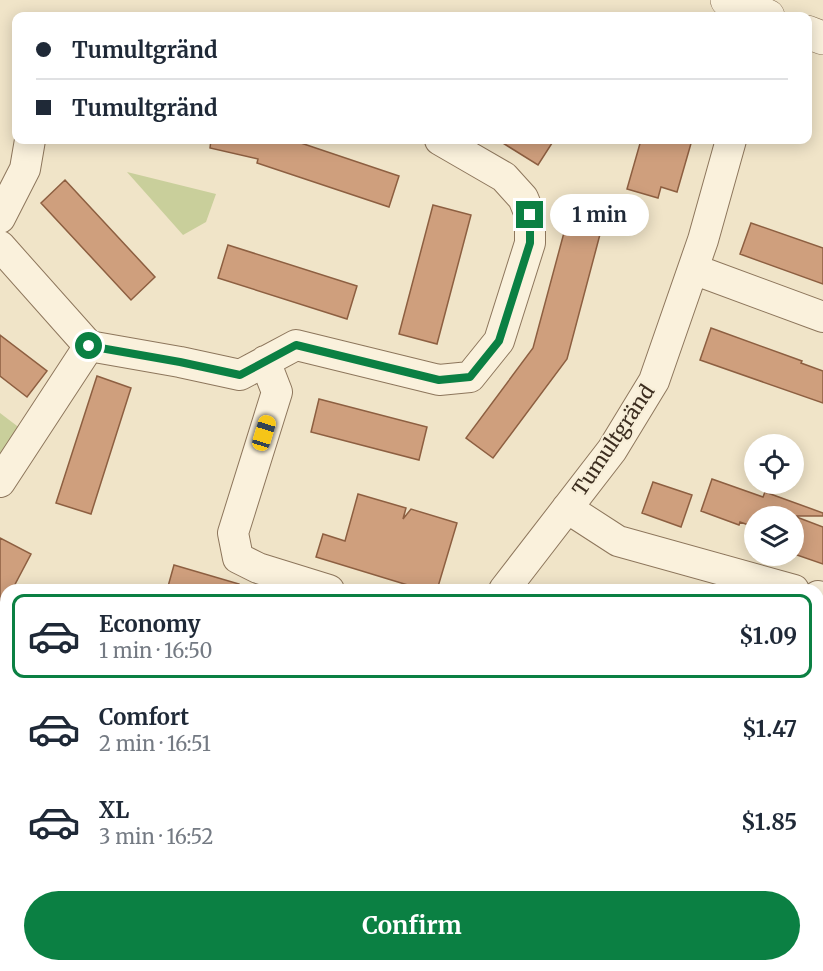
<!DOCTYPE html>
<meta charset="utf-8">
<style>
:root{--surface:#fff;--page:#f2f2f3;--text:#1f2937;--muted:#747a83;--line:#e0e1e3;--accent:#0b8043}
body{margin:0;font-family:Merriweather,serif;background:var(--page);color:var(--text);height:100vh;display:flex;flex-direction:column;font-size:22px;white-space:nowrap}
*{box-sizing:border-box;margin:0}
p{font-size:20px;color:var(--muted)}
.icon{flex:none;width:33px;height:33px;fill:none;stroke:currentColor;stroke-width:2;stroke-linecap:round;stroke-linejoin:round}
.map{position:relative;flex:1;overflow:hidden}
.details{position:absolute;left:0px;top:584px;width:824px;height:388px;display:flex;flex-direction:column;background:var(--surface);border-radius:18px 18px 0 0;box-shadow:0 3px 15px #0003}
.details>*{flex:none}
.guide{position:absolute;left:12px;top:12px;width:800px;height:132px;border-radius:12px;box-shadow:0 3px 15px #0003;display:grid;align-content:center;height:132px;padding:0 24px;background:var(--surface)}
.fabs{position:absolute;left:744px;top:434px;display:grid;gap:12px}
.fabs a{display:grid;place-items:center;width:60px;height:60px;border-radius:50%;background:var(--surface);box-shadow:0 3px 15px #0003;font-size:30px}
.end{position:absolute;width:27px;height:27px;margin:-14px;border:8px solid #0b8043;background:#fff;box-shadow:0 0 0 3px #fff}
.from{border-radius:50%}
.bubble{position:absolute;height:42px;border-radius:21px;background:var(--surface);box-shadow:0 3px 15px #0003;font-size:20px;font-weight:700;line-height:42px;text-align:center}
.car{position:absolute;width:18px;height:36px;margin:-18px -9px;border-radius:8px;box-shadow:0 0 4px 2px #0007;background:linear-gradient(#f5c518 24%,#345 0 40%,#f5c518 0 76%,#345 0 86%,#f5c518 0)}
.guide b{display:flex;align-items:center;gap:21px;height:57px;font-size:22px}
.guide b+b{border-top:2px solid var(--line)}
.guide i{width:15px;height:15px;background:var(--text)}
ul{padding:10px 0 0;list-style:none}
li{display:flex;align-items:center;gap:18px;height:84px;margin:0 12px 9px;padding:0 12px;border:3px solid transparent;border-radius:12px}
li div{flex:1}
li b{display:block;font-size:22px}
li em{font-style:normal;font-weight:700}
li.on{border-color:var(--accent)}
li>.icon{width:54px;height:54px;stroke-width:1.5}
.action{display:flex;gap:12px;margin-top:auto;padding:12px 24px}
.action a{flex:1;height:69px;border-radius:36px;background:var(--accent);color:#fff;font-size:24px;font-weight:700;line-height:69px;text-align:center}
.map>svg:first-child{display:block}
.green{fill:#c9cf9b}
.building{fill:#cf9f7d;stroke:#8d5f41;stroke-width:1.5}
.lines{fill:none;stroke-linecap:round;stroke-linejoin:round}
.service-casing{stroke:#8d765c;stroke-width:16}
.minor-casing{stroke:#8d765c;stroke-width:32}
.tertiary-casing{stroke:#8d765c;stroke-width:34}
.service{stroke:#faf1dc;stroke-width:15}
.minor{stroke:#faf1dc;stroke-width:30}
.tertiary{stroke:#faf1dc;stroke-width:33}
.route{stroke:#0b8043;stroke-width:8}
.labels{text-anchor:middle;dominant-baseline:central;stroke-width:4.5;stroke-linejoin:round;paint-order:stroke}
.street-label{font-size:20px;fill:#3d2e20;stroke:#f7eed8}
</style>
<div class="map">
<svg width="823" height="971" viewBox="0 0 823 971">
<rect width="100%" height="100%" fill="#f0e4c8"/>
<path class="green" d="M127 172 216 194 206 222 183 235Z
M0 413 25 432 0 463Z
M0 959 6 961V966H19L33 971H0Z"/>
<path class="building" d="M211 140H292L399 176 389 207 257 163 258 159 210 148Z
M498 140H554L538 165Z
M641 140H692L677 192 661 187 658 198 627 189Z
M65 180 155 277 131 300 41 203Z
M433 205 471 215 437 344 399 334Z
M569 214 603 223 567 359 493 458 466 438 533 348Z
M751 223 823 248V284L740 254Z
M228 245 357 286 347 319 218 278Z
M711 328 802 361 801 363 823 371V403L700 360Z
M0 335 47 371 27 397 0 376Z
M97 376 131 388 91 514 56 503Z
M319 399 427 427 419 460 311 432Z
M712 479 763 497 765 492 823 513V516H754V527L740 522 739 525 701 511Z
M653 482 692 495 681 527 642 513Z
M358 494 406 508 403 519 411 509 457 523 437 590H424L316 557 323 534 345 541Z
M794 516 823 527V564L794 554Z
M0 538 31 554 12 590H6V601L0 612Z
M174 565 239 584 238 590H167Z"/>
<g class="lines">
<g class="service-casing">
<path id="service" d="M404 966 405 971"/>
</g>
<g class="minor-casing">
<path id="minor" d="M0 218 25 169 30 140
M0 246 89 346
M693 269 823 317
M265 361 277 392 233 533 238 558 258 568 329 590
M0 482 89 346 180 362 240 375 296 345 439 380 470 377 499 341 530 243V215L523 198 504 177 440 140
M567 508 618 541 794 590
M504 590 612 450 654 381 703 240 731 140
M818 596 823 598
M364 971 366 966"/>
</g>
<g class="tertiary-casing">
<path id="tertiary" d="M727 0 768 16
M807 32 823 38"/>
</g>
<use href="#service" class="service"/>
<use href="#minor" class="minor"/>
<use href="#tertiary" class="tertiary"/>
</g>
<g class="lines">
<path class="route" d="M89 346 180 362 240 375 296 345 439 380 470 377 499 341 530 243V215"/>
</g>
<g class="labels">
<g class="street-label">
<text transform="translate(613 440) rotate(-56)">Tumultgränd</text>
</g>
</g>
</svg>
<div class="fabs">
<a><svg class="icon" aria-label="locate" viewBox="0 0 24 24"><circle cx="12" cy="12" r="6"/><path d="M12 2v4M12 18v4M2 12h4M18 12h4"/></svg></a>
<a><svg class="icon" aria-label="layers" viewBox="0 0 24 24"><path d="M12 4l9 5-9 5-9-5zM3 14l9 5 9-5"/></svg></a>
</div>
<i class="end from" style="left:89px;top:346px"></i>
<i class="end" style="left:530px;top:215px"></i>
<div class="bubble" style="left:550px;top:194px;width:99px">1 min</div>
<i class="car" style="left:264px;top:433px;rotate:17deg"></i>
<div class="guide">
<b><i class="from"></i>Tumultgränd</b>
<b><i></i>Tumultgränd</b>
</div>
<section class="details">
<ul>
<li class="on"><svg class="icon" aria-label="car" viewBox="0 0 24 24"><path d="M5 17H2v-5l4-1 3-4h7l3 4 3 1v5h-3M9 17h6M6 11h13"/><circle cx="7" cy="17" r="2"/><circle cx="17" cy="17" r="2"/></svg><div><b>Economy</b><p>1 min · 16:50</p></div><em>$1.09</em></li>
<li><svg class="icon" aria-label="car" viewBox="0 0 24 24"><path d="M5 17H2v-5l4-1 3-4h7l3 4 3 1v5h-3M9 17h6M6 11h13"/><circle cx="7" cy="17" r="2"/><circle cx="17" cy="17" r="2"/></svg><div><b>Comfort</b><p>2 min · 16:51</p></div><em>$1.47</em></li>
<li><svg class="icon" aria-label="car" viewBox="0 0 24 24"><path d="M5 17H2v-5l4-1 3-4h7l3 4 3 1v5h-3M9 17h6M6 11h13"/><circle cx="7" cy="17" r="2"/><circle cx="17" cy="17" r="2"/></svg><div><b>XL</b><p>3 min · 16:52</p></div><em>$1.85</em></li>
</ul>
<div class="action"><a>Confirm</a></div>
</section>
</div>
